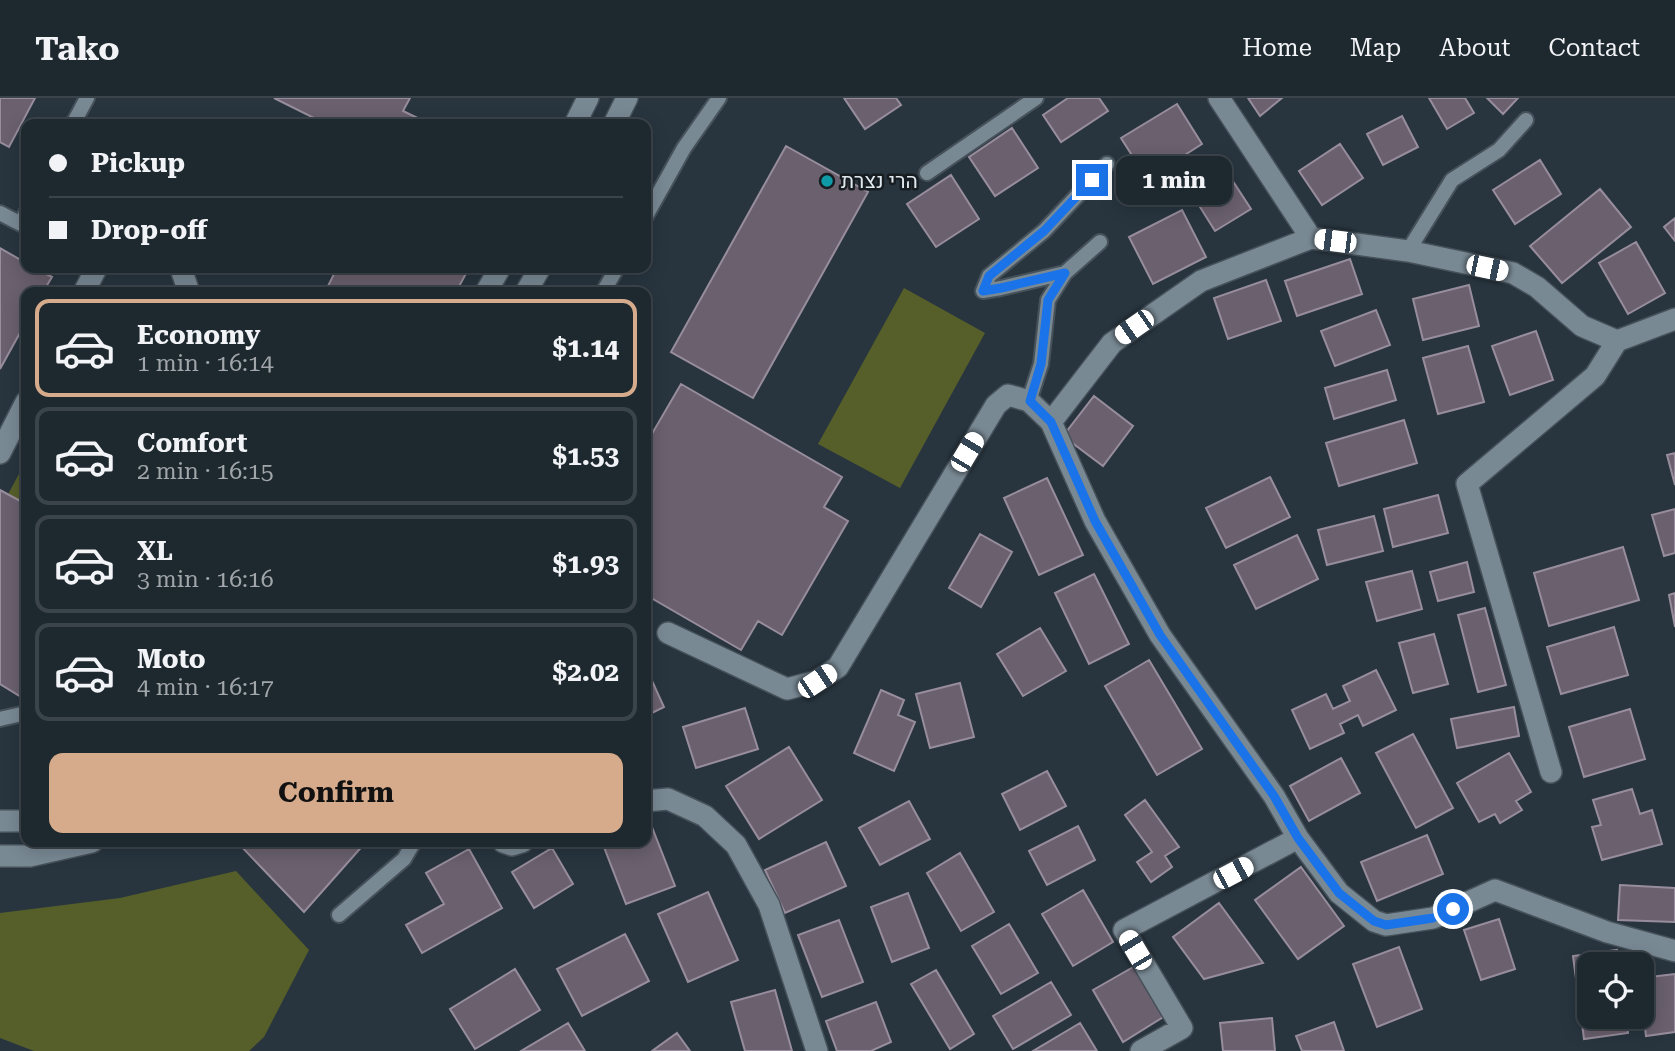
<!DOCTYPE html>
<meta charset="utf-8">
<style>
:root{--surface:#1e282f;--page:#263037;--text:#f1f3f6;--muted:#a1a6aa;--line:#3c444b;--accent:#d6ab8b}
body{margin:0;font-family:"Roboto Serif",Heebo,serif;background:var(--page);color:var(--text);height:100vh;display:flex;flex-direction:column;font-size:26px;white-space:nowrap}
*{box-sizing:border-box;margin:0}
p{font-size:23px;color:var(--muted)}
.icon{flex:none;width:38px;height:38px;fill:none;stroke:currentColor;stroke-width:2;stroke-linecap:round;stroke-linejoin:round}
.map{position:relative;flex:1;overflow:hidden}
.details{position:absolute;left:21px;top:189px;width:630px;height:560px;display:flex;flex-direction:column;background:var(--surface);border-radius:14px;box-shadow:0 4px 18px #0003,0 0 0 2px var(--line)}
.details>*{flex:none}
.top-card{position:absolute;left:21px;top:21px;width:630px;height:154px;border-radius:14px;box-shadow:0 4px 18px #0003,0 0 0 2px var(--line);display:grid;align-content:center;height:154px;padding:0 28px;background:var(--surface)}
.fabs{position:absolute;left:1577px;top:854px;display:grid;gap:14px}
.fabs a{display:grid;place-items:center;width:77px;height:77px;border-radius:14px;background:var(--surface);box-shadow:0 4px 18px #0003,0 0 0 2px var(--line);font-size:35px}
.end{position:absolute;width:32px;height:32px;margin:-16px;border:9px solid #1a73e8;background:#fff;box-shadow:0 0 0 4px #fff}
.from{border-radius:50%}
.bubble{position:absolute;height:49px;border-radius:14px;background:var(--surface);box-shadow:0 4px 18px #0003,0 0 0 2px var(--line);font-size:23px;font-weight:700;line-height:49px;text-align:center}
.car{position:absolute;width:21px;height:42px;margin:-21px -10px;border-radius:9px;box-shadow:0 0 5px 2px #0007;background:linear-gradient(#fff 24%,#345 0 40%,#fff 0 76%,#345 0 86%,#fff 0)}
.top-card b{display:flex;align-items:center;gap:24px;height:66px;font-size:26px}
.top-card b+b{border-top:2px solid var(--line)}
.top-card i{width:18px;height:18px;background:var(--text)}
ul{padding:12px 0 0;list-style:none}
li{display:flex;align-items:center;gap:21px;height:98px;margin:0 14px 10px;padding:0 14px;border:4px solid var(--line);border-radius:14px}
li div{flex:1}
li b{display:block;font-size:26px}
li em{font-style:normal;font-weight:700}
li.active{border-color:var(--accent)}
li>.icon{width:63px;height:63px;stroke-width:1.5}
.button{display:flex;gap:14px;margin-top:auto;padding:14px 28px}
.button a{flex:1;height:80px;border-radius:14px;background:var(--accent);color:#111;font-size:28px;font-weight:700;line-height:80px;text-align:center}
header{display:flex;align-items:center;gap:42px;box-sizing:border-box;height:98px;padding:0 35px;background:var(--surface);border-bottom:2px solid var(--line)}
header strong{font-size:33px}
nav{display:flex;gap:38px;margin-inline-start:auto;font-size:24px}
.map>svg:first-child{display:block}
.green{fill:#565f2a}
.building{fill:#6a606e;stroke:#988d9c;stroke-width:2}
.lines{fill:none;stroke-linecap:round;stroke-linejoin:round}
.lane-casing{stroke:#46515a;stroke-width:18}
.street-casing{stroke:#46515a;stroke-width:24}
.lane{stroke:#798994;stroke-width:14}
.street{stroke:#798994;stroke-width:21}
.route{stroke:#1a73e8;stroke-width:9}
.culture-dot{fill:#0f9aa8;stroke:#161c20;stroke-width:2.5}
.labels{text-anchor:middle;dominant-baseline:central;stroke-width:5;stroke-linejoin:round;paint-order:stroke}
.poi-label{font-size:21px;fill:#e0e8ef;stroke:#161c20;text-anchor:start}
</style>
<header>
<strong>Tako</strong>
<nav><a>Home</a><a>Map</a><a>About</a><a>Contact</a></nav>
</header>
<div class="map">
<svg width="1675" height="953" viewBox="0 0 1675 953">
<rect width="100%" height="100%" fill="#28353f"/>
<path class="green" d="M904 190 985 235 900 390 818 346Z
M26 363V411L6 400Z
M236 773 309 852 264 939 249 953H34L0 940V815L120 800Z"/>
<path class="building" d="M0 0H35L9 49 0 44Z
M274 0H410L403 13 430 26H326Z
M844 0H896L901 7 865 31Z
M1068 0H1099L1108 13 1061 44 1043 17Z
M1248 0H1282L1260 18Z
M1429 0H1465L1474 15 1447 31Z
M1487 0H1518L1503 16Z
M1177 6 1202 46 1147 81 1121 40Z
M1402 18 1418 49 1383 67 1367 36Z
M1012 30 1038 70 995 98 969 59Z
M1340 46 1363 80 1322 107 1299 73Z
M786 48 868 94 753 300 671 254Z
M1540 62 1561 96 1515 126 1493 92Z
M1225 71 1251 111 1215 133 1190 93Z
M951 77 979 121 936 149 907 106Z
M1600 91 1631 129 1562 185 1530 148Z
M1182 112 1206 159 1153 186 1129 139Z
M1675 120V143L1664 129Z
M1636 144 1665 195 1628 216 1599 165Z
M0 150 26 165V170H35L52 179 43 194H26V224L0 271Z
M1350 161 1362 196 1297 218 1285 183Z
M337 170H469L456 194H325Z
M1266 182 1281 223 1228 241 1214 200Z
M1469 187 1479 228 1423 242 1413 201Z
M1376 212 1390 247 1335 268 1321 233Z
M1536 233 1553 282 1510 297 1492 248Z
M1468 248 1484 304 1438 316 1423 260Z
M1387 272 1396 302 1334 321 1325 290Z
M681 286 842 379 824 409 848 423 782 537 758 523 741 552 646 497V346Z
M1094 298 1133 328 1103 368 1063 338Z
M1404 322 1417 365 1339 388 1326 345Z
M1675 355V387L1667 357Z
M1270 379 1290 419 1226 450 1206 410Z
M1047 380 1083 457 1039 477 1004 400Z
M0 392 26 406V602L0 586Z
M1438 397 1448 435 1393 449 1384 411Z
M1675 411V455L1664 458 1652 417Z
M1374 418 1383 453 1327 467 1318 432Z
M980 436 1012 454 981 509 949 490Z
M1297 437 1318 481 1256 511 1234 467Z
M1623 449 1639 502 1549 528 1534 475Z
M1467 464 1474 494 1438 503 1430 474Z
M1412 473 1422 511 1377 523 1366 484Z
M1094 476 1129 546 1089 566 1055 495Z
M1675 495V529L1669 497Z
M1485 510 1506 587 1478 594 1458 517Z
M1614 529 1628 577 1561 596 1547 549Z
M1040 530 1066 573 1023 598 997 556Z
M1434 536 1448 586 1413 595 1399 545Z
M1149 562 1202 651 1157 677 1105 588Z
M1376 572 1396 612 1363 628 1358 617 1340 626 1344 635 1310 651 1292 612 1326 596 1333 611 1350 603 1343 588Z
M648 574 664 609 646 618V575Z
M960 585 974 639 930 650 916 596Z
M881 592 904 602 898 617 915 624 894 673 854 655Z
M1514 609 1519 638 1457 650 1451 621Z
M745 610 758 651 696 670 683 629Z
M1630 611 1645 661 1584 679 1569 629Z
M1413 636 1453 710 1416 730 1376 655Z
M789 649 822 702 759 741 726 688Z
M1509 655 1531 694 1516 703 1522 712 1500 725 1495 716 1479 724 1457 685Z
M1341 660 1360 695 1309 723 1290 688Z
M1047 673 1066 708 1020 732 1002 696Z
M1632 691 1640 716 1652 712 1662 746 1602 762 1592 729 1601 727 1593 702Z
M1145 702 1179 749 1165 758 1172 769 1151 784 1137 764 1152 754 1125 717Z
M909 703 930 741 880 767 859 730Z
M650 724 675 788 626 806 602 744H646V726Z
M1078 728 1095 762 1047 787 1029 753Z
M1427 737 1443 776 1377 803 1361 764Z
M237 744H366L304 814Z
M826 744 846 788 785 815 765 772Z
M552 750 573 786 534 810 512 774Z
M469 751 502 810 422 855 406 827 444 806 426 775Z
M960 755 994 814 961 833 927 775Z
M1301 769 1344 828 1298 861 1255 802Z
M1620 787 1675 790V824L1618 822Z
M1083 792 1113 844 1073 868 1042 816Z
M708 794 738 862 688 884 658 816Z
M908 795 929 850 892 864 871 809Z
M1219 805 1263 865 1204 881 1173 839Z
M1499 821 1515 871 1481 882 1464 832Z
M839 822 863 884 822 899 798 837Z
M1009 826 1038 875 1001 896 972 848Z
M625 836 649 883 582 918 557 871Z
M1399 849 1422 911 1377 929 1353 866Z
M1617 852 1619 866H1589V919H1626L1628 935 1584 941 1573 858Z
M1135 868 1165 918 1123 944 1093 892Z
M515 871 540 912 475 951 450 911Z
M936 872 974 936 950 951 911 886Z
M1675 876V934L1646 938 1642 905V880Z
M1051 884 1071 917 1013 951 993 918Z
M775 892 792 953H745L731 904Z
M876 904 891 944 871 953H837L826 923Z
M1272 920 1275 953H1223L1220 925Z
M1334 924 1344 953H1302L1296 938Z
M568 925 585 953H521Z
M1080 925 1097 953H1033Z
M677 935 690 953H652Z"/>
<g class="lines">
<g class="lane-casing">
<path id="lane" d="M73 26 87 0
M927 75 1036 0
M0 115 21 126 26 115
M646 118 684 50 719 0
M1408 153 1452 82 1499 52 1526 22
M1065 175 1001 190 983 193 989 178 1044 133 1107 66
M603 194 617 170
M1029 303 1041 266 1048 202 1065 175 1100 144
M0 621 26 615
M339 817 404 761 414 744"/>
</g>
<g class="street-casing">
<path id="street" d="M1219 0 1311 140
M575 26 588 0
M614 26 627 0
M182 174 189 194
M84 194 96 171
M486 194 500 170
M526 194 540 170
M1051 324 1112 245 1201 183 1311 140 1408 153 1513 175 1537 189 1582 228 1617 243 1675 221
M0 355 26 304
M668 535 787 591 817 583 838 569 996 307 1008 297 1029 303 1051 324 1095 423 1160 537 1274 698 1298 740
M1551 674 1467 386 1595 278 1617 243
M646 703 668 701 705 718 736 747 769 807 817 953
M0 723H26
M503 744 512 747 522 744
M0 758H30L92 744
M1141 953 1182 930 1124 832 1298 740 1339 795 1374 823 1386 827 1433 820 1495 792 1607 834 1675 853"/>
</g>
<use href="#lane" class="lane"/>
<use href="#street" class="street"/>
</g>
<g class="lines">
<path class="route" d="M1092 82 1044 133 989 178 983 193 1001 190 1065 175 1048 202 1041 266 1030 303 1051 324 1095 423 1160 537 1274 698 1298 740 1339 795 1374 823 1386 827 1433 820 1453 811"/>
</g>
<circle class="culture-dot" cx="827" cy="83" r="7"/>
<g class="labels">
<g class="poi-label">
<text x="841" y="83">הרי נצרת</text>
</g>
</g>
</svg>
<div class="fabs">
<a><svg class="icon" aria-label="locate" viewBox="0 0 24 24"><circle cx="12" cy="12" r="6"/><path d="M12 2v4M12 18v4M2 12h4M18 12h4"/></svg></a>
</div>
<i class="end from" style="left:1453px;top:811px"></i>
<i class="end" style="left:1092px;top:82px"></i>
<div class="bubble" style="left:1116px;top:58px;width:116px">1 min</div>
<i class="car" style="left:1335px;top:143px;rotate:277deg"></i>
<i class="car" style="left:1487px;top:170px;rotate:102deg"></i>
<i class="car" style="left:1134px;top:229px;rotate:235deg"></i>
<i class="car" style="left:967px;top:354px;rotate:31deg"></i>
<i class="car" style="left:817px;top:583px;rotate:56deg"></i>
<i class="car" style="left:1233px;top:775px;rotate:62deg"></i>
<i class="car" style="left:1135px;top:852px;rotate:329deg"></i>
<div class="top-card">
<b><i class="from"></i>Pickup</b>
<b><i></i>Drop-off</b>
</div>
<section class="details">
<ul>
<li class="active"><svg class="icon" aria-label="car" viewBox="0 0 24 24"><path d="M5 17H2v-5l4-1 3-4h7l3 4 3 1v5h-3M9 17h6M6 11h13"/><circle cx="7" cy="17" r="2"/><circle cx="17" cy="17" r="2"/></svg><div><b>Economy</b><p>1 min · 16:14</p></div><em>$1.14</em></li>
<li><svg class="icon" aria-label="car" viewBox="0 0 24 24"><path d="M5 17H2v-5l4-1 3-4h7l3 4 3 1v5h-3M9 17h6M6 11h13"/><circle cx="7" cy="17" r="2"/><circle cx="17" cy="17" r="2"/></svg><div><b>Comfort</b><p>2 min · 16:15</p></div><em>$1.53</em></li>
<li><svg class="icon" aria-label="car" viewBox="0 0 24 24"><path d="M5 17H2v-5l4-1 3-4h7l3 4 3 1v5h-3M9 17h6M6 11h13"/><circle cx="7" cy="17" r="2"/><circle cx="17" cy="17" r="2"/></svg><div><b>XL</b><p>3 min · 16:16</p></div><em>$1.93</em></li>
<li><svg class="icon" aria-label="car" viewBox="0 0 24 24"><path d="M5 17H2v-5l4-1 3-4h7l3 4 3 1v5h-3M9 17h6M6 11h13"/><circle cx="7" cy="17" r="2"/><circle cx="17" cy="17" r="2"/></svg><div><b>Moto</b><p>4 min · 16:17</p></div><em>$2.02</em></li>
</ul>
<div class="button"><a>Confirm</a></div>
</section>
</div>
